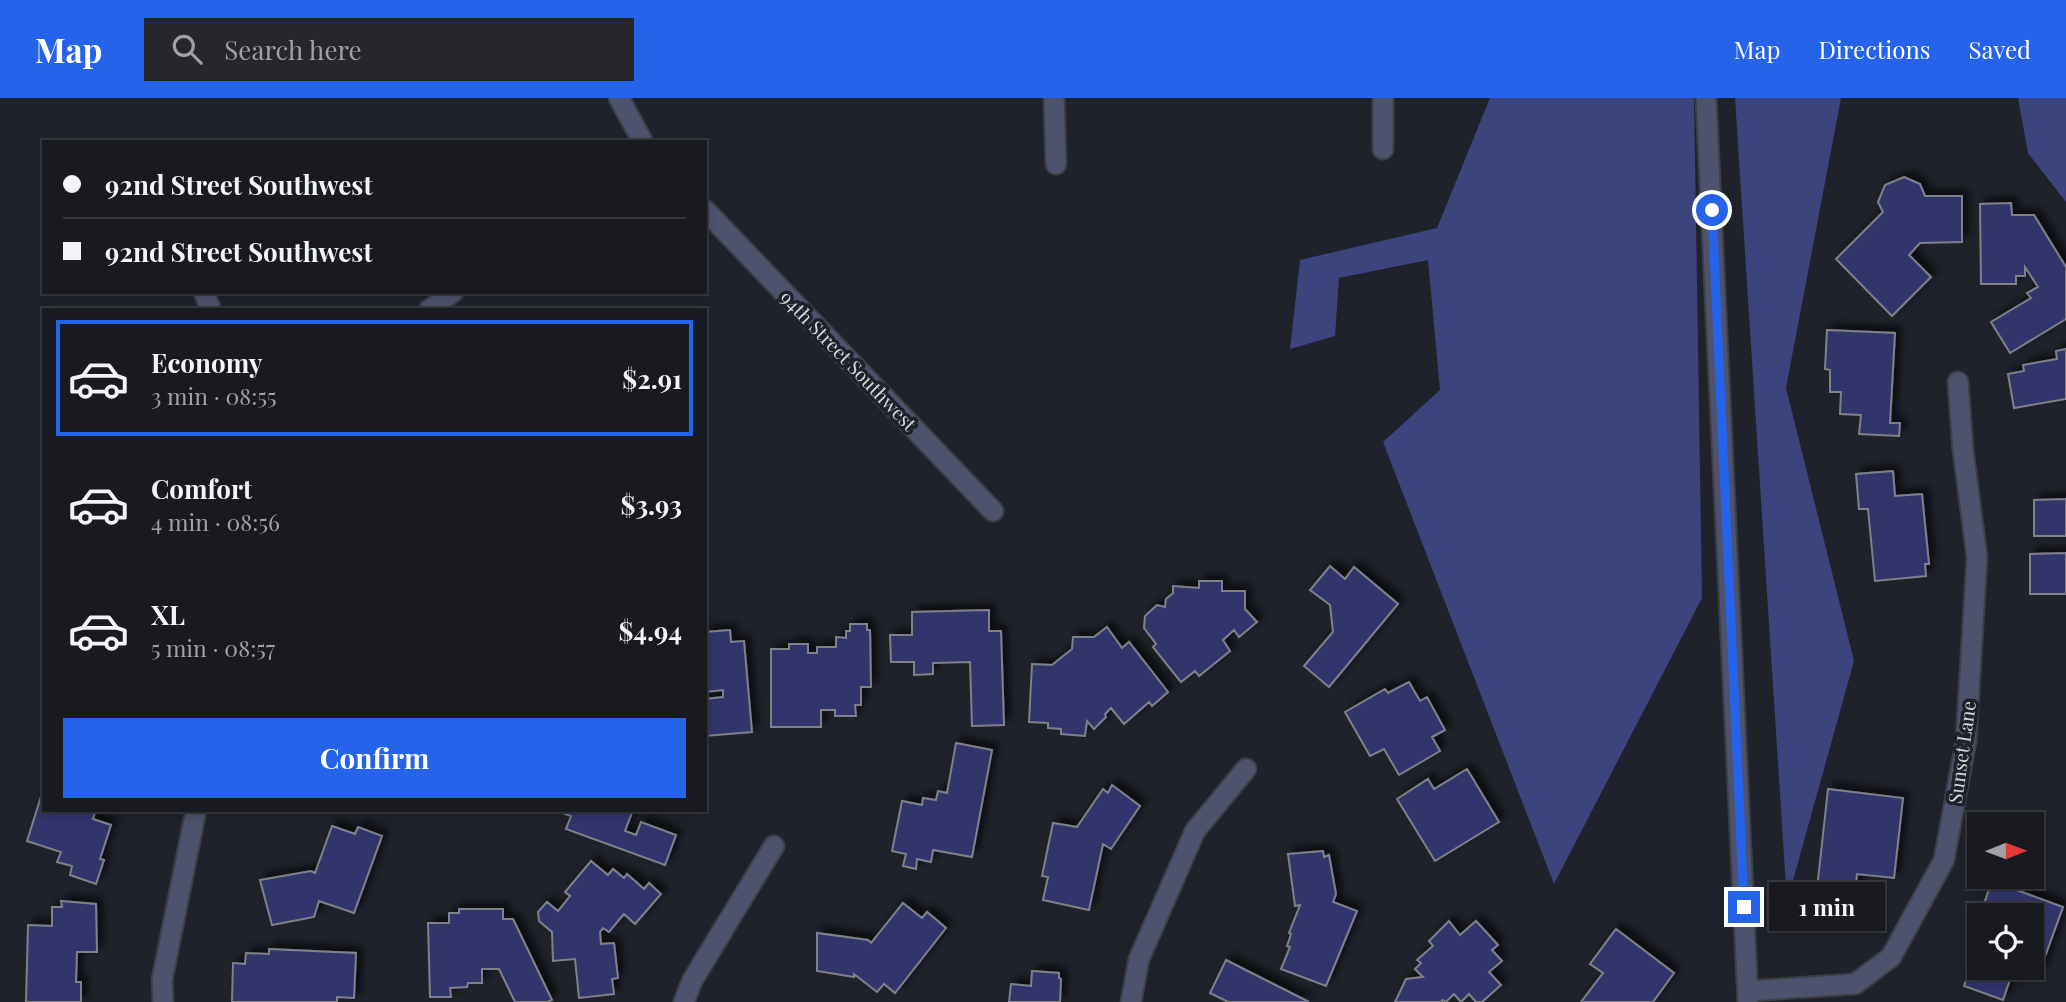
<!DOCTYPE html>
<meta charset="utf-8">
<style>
:root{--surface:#181a20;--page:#25272d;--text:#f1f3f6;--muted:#9fa1a5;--line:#36383e;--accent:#2563eb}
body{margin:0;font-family:"Playfair Display",serif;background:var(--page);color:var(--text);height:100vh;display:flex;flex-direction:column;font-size:26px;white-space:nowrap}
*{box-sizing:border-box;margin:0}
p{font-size:23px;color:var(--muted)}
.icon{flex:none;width:38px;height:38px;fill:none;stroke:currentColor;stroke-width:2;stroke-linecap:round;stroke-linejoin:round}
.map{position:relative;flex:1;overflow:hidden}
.drawer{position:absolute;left:42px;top:210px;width:665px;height:504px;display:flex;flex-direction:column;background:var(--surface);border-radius:0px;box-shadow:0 4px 10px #0003,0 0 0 2px var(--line)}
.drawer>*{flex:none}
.top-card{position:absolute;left:42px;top:42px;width:665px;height:154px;border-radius:0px;box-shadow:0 4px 10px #0003,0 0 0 2px var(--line);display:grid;align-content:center;height:154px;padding:0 21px;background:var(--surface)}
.needle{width:46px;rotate:89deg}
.buttons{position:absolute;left:1967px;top:714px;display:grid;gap:14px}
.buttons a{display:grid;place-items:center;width:77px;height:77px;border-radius:0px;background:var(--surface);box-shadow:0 4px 10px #0003,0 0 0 2px var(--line);font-size:35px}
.end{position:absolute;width:32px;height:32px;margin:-16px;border:9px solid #2563eb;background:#fff;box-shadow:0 0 0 4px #fff}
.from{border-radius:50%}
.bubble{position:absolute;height:49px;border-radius:0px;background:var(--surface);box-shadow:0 4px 10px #0003,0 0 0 2px var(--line);font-size:23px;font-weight:700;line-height:49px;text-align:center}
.top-card b{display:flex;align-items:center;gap:24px;height:66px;font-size:26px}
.top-card b+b{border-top:2px solid var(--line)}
.top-card i{width:18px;height:18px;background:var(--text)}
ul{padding:12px 0 0;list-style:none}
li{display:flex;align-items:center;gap:21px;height:116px;margin:0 14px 10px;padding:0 7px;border:4px solid transparent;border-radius:0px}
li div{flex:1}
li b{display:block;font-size:26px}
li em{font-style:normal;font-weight:700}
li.current{border-color:var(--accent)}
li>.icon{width:63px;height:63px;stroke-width:1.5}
.action{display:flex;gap:14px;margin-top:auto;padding:14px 21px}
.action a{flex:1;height:80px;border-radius:0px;background:var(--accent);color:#fff;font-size:28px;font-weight:700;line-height:80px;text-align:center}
header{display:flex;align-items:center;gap:42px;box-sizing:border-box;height:98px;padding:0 35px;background:var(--accent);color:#fff}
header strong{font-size:33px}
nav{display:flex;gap:38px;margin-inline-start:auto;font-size:24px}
.search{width:490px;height:63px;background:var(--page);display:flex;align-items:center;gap:18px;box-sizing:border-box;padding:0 24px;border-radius:0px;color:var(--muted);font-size:26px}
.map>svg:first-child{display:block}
.forest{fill:#3d437c}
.building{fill:#30356c;stroke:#7e808a;stroke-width:2;filter:url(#shadow)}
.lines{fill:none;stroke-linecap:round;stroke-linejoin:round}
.minor-casing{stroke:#3d3f47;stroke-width:23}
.tertiary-casing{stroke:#3d3f47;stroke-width:23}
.minor{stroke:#4e536d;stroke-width:19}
.tertiary{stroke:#4e536d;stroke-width:19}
.route{stroke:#2563eb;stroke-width:9}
.labels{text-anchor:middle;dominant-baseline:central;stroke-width:7;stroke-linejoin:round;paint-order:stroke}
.street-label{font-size:19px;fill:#d6d7dd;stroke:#20222b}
</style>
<header>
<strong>Map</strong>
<div class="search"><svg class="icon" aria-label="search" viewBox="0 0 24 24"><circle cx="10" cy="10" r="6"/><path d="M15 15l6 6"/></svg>Search here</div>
<nav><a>Map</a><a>Directions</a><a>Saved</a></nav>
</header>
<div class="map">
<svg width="2066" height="904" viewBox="0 0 2066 904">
<defs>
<filter id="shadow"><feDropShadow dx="6" dy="-6" stdDeviation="3.5" flood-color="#0009"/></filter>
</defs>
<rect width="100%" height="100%" fill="#20222b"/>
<path class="forest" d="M1490 0H1694L1702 500 1554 786 1383 344 1440 292 1428 162 1339 180 1335 238 1290 251 1300 162 1437 130Z
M1735 0H1841L1786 290 1854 563 1787 804Z
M2018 0H2066V104L2028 55Z"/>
<path class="building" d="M1904 79 1920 86 1925 98H1962V144L1920 145 1909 157 1931 179 1892 218 1836 161 1883 114 1878 104 1885 87Z
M2011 105 2012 117H2034L2066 169V221L2010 255 1991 224 2031 200 2027 195 2038 189 2025 169V178H2016V186H1981L1980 106Z
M1827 232 1895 235 1890 325H1900L1899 338 1859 336 1861 317 1840 316 1841 294H1830V272L1825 271Z
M2066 251V301L2014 310 2008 276 2024 273 2023 267 2057 261 2056 253Z
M1893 373 1895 398 1922 396 1929 466H1925L1926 478 1875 483 1868 411H1859L1856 376Z
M2066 401V438H2034V402Z
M2066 455V496H2030V456Z
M1330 468 1345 481 1354 469 1398 506 1329 589 1304 568 1333 534 1330 507 1310 492Z
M1199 483H1222V493H1245V511L1257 524 1239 539 1234 532 1223 542 1230 553 1199 578 1195 573 1181 584 1153 549 1156 546 1144 530 1145 518 1157 507 1165 509 1166 501 1173 495V488L1199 490Z
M989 512V533H1001L1004 627 972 628 970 564 933 565V576L914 577V564H891L890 537H912V514Z
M850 526H867V532H870L871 589H861V607H855L856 618H835V612H821V629H771V551H789V546H808V555H817V549H836V539L846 540V533H850Z
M1107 529 1122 550 1129 544 1168 594 1152 608 1149 604 1124 626 1111 610 1105 616 1106 619 1094 631 1087 623 1085 638 1061 636V631L1048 630V625L1029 624 1032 566 1052 567 1072 551 1073 539H1094Z
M730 532 731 544 744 543 752 634 705 638V601L723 599V592L705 594V534Z
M1409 584 1420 603 1427 599 1445 632 1432 639 1440 653 1399 677 1384 651 1370 658 1345 614 1385 591 1388 595Z
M956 645 992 652 972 759 933 752 931 764 917 761 916 771 903 768 906 756 892 753 902 703 922 707 923 700 936 702 938 693 947 695Z
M1467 671 1499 724 1435 763 1397 701 1428 681 1434 691Z
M44 679V712H89L95 714 93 721 111 727 100 761 104 762 96 786 70 777 72 768 57 764 61 754 27 743 44 689H41Z
M1112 687 1140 708 1111 751 1103 746 1089 812 1043 802 1048 779 1042 778 1053 725 1077 729 1103 691 1108 695Z
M1828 691 1903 700 1894 780 1857 776 1852 823 1814 818Z
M555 712H633L625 733 636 737 641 724 676 737 665 767 566 731 571 718Z
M332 728 355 736 358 729 382 738 354 815 319 803 314 819 272 827 260 782 311 773 315 775Z
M1323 753 1324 759 1329 757 1336 796 1333 804 1357 813 1326 888 1281 871 1290 849 1287 848 1291 836 1289 835 1300 807 1295 808 1288 756Z
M591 763 608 777 613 771 624 780 627 776 644 791 649 785 661 796 635 826 624 816 609 834 603 830 600 834 601 846 614 845 618 880 612 881 614 896 579 900 575 861 553 863 552 834 539 823 538 814 547 804 558 813 570 798 565 794Z
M1992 783 2063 809 2039 875 2025 870H2032V817H1980Z
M61 803 96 806 97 854H77L76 884H81V904H26L28 827 52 828V809H62Z
M903 805 922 820 927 814 946 830 895 895 884 886 877 894 854 876V879L817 873V835L868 842 871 845Z
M459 811H503V821H513L552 902 547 904H515L499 871H482V885H468L467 889 450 890 451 899H430L428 825H449V815H459Z
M1449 823 1460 837 1476 823 1498 847 1492 852 1502 863 1489 874 1501 887 1482 904H1476L1469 896 1461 904 1454 896 1446 904 1443 902 1441 904H1395L1406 881 1423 879 1415 871 1421 865 1417 862 1433 848 1429 843Z
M1616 831 1674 875 1653 904H1581L1603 875 1590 866Z
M1979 846V870H2014L2003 902 1964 888Z
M269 851 356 855 354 900 337 899V904H232L233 865 245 866 246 855 269 856Z
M1226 862 1309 904H1228L1210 895Z
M1032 873 1059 875V880L1061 881 1060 904H1009L1011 886 1031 888Z"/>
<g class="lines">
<g class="minor-casing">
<path id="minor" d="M619 0 643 44
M1054 0 1056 66
M1383 51V0
M705 112 993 413
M204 194 211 212
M429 212 453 194
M1748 893 1855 886 1891 859 1944 762 1966 643 1977 459 1963 352 1958 284
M163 904 162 882 196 712
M684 904 692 883 774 748
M1131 904 1139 861 1195 733 1246 671"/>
</g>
<g class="tertiary-casing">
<path id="tertiary" d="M1706 0 1748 904"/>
</g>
<use href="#minor" class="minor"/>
<use href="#tertiary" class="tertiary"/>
</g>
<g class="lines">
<path class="route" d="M1712 112 1744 809"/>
</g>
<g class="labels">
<g class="street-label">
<text transform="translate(849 262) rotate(46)">94th Street Southwest</text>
<text transform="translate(1961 654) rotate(-82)">Sunset Lane</text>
</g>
</g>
</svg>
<div class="buttons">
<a><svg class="needle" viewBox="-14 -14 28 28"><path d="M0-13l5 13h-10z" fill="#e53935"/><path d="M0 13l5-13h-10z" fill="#9fa1a5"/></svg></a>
<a><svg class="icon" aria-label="locate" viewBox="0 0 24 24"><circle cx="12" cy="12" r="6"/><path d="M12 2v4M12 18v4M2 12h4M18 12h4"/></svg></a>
</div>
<i class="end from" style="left:1712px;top:112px"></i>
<i class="end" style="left:1744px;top:809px"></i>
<div class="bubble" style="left:1769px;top:784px;width:116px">1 min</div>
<div class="top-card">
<b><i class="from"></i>92nd Street Southwest</b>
<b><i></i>92nd Street Southwest</b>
</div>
<section class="drawer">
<ul>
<li class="current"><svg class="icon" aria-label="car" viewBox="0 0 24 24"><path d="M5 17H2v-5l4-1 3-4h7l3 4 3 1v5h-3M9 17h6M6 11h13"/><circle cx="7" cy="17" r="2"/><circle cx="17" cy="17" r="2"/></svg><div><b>Economy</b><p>3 min · 08:55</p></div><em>$2.91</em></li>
<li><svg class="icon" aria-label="car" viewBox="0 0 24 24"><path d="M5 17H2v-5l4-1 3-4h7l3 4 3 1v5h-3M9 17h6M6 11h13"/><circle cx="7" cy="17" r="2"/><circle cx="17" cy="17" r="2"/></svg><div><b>Comfort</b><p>4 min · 08:56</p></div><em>$3.93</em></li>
<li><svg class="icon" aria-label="car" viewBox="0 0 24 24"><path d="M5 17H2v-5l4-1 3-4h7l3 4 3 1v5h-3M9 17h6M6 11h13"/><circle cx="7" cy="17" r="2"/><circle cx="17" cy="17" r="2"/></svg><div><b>XL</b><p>5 min · 08:57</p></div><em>$4.94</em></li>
</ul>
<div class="action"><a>Confirm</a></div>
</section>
</div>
